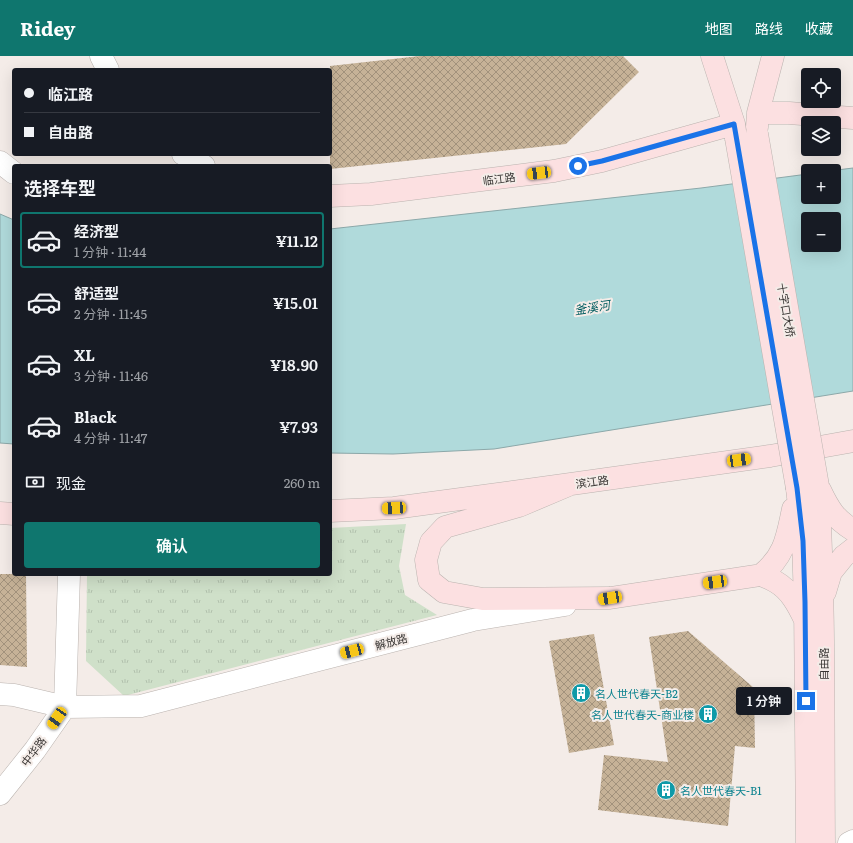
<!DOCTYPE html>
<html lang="zh">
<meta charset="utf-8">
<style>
:root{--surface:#171b24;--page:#242831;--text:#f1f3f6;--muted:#9ea1a6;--line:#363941;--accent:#0f766e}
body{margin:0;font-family:Literata,"Noto Sans SC",serif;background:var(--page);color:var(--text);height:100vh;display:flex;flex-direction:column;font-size:15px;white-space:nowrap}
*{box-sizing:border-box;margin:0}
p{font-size:13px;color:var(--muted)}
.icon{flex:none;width:22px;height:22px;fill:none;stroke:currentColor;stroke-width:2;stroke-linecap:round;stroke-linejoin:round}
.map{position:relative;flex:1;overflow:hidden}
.details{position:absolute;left:12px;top:108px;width:320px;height:412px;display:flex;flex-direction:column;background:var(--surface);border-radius:4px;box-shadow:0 4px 16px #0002}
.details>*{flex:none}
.top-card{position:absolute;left:12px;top:12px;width:320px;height:88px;border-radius:4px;box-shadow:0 4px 16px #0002;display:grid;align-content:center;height:88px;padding:0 12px;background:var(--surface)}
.buttons{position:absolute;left:801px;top:12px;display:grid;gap:8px}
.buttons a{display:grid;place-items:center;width:40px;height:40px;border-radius:4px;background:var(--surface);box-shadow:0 4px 16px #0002;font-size:20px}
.end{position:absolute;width:18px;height:18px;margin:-9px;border:5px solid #1a73e8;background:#fff;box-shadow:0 0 0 2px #fff}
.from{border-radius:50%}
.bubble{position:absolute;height:28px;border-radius:4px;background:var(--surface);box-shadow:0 4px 16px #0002;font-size:13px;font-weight:600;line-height:28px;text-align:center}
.car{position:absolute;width:12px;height:24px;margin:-12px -6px;border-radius:5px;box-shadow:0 0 3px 1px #0007;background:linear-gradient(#f5c518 24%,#345 0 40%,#f5c518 0 76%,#345 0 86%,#f5c518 0)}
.top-card b{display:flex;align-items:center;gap:14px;height:38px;font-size:15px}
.top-card b+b{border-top:1px solid var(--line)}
.top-card i{width:10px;height:10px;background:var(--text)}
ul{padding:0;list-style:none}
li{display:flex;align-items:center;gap:12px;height:56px;margin:0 8px 6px;padding:0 4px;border:2px solid transparent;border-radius:4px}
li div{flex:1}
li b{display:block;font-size:15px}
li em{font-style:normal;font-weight:600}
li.active{border-color:var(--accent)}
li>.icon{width:36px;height:36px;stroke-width:1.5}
h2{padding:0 12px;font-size:18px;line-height:48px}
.pay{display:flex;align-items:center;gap:10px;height:44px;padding:0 12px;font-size:15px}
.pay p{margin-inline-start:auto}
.primary-button{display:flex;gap:8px;margin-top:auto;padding:8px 12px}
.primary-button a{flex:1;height:46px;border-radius:4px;background:var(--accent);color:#fff;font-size:16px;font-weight:600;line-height:46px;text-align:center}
header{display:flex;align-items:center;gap:24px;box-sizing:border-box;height:56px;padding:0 20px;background:var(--accent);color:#fff}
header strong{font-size:19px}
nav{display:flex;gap:22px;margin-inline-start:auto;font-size:14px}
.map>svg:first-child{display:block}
.grass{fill:url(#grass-tufts)}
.water{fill:#b0dadb;stroke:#8ca8a9;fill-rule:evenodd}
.building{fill:url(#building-cross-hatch)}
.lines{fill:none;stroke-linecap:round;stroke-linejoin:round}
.street-casing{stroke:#bab3af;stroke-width:23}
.secondary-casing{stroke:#bab3af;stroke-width:23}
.street{stroke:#fff;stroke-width:22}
.secondary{stroke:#fce0e1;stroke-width:22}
.secondary-bridge-casing{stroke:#bab3af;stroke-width:23;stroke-linecap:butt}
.secondary-bridge{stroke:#fce0e1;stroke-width:22}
.route{stroke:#1a73e8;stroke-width:5}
.labels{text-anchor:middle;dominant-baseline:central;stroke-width:4;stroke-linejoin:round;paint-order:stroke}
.street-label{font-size:11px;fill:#383533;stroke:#f4ece8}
.culture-label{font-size:11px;fill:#0d838f;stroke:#f4ece8;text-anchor:start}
.water-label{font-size:12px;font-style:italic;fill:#005c5f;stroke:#f4ece8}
</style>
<header>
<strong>Ridey</strong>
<nav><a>地图</a><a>路线</a><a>收藏</a></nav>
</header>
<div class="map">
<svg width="853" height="787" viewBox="0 0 853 787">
<defs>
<pattern id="grass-tufts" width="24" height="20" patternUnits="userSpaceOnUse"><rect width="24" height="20" fill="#cfe0c9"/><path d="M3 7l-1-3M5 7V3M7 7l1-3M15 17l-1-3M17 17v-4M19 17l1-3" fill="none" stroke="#b2c1ad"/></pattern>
<pattern id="building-cross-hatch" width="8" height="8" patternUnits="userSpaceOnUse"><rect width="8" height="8" fill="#c6b297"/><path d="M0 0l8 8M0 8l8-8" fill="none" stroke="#a2927c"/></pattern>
</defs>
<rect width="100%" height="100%" fill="#f4ece8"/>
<path class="grass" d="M406 468 399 510 405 539 437 559 124 640 86 605 87 518H330V472Z"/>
<path class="water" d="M853 112V335L494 393 393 398 330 397V173L701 132 808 118V141H834V115H829ZM808 163H834V189H808Z
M0 158 14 164V388L0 387Z"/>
<path class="building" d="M420 0H623L639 16 566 88 330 113V10Z
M0 518H26L27 611 0 609Z
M688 575 754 632 755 692 735 690 728 770 598 754 604 699 668 706 649 581Z
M594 578 614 689 569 697 549 585Z"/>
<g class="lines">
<g class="street-casing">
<path id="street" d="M101 0 108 14
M183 98 204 110
M0 106 14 117
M0 638 14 639 65 651 141 650 473 564 565 549
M0 738 35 694 65 651 69 518
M849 787 853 785"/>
</g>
<g class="secondary-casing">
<path id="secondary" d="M712 0 734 68 736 82
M758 57H789L853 62
M757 71 758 57 773 0
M330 140 371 138 554 115 602 105 734 68
M571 428 519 450 445 471 431 486 426 504 429 524 444 536 483 543 610 542 761 519
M818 430C825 548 823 668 824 787
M797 432 803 485 805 546 807 787
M820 434C829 453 835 463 853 474
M793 453C787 481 785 500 761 519 766 521 771 523 776 526 790 534 798 549 805 564
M330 455 394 452 571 428 770 400 853 385
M0 457 14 458
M825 536 831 516 844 500 853 493"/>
</g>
<use href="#street" class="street"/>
<use href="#secondary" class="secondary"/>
<g class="secondary-bridge-casing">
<path id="secondary-bridge" d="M757 78 818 430
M736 82 797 432"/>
</g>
<use href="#secondary-bridge" class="secondary-bridge"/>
</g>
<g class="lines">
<path class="route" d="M578 110 602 105 734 68 797 432 803 485 805 546 806 645"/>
</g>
<defs>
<g id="building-disc" transform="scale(1)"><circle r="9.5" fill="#0f9aa8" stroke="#f4ece8"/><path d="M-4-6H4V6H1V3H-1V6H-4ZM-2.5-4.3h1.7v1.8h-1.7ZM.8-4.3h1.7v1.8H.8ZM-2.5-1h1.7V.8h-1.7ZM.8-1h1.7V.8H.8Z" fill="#fff"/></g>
</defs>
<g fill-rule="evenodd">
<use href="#building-disc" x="581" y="637"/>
<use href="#building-disc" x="708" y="658"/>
<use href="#building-disc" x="666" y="734"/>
</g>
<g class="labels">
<g class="street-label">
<text transform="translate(499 122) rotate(-7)">临江路</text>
<text transform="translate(787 254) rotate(80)">十字口大桥</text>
<text transform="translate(592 425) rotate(-8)">滨江路</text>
<text transform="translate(391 585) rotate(-15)">解放路</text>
<text transform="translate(823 608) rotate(-90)">自由路</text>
<text transform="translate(33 695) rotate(-53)">中华路</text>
</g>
<g class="culture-label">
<text x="595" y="637">名人世代春天-B2</text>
<text x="694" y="658" text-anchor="end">名人世代春天-商业楼</text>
<text x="680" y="734">名人世代春天-B1</text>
</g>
<g class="water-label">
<text transform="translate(592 251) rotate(-9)">釜溪河</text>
</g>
</g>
</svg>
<div class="buttons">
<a><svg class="icon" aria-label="locate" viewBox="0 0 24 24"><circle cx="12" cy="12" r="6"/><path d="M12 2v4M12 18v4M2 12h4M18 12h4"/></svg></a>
<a><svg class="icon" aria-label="layers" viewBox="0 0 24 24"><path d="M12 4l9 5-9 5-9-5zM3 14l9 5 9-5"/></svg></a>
<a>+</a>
<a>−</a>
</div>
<i class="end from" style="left:578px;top:110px"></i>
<i class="end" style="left:806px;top:645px"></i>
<div class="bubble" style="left:736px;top:631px;width:56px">1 分钟</div>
<i class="car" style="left:539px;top:117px;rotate:263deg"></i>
<i class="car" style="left:739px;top:404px;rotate:82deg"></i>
<i class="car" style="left:394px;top:452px;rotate:267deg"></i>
<i class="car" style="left:715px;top:526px;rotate:262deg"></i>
<i class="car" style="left:610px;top:542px;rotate:261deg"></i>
<i class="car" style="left:352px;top:595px;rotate:255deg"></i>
<i class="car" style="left:57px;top:662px;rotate:215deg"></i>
<div class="top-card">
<b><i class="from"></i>临江路</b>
<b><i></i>自由路</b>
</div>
<section class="details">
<h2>选择车型</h2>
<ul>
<li class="active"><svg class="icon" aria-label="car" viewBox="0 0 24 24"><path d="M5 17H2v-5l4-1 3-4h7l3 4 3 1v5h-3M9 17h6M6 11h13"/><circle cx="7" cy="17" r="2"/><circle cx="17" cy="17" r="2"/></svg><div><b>经济型</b><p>1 分钟 · 11:44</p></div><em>¥11.12</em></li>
<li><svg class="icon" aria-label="car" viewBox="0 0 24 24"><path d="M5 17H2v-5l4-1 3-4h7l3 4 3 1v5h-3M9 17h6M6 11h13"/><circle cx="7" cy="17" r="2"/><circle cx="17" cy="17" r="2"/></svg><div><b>舒适型</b><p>2 分钟 · 11:45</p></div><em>¥15.01</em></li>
<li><svg class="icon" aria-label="car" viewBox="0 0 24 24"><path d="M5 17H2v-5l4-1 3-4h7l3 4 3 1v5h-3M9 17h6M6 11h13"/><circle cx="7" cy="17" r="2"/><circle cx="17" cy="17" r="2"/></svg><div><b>XL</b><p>3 分钟 · 11:46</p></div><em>¥18.90</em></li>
<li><svg class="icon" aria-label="car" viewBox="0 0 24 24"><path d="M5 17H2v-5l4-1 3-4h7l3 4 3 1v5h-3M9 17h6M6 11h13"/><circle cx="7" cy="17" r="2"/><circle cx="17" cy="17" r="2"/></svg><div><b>Black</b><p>4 分钟 · 11:47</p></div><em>¥7.93</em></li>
</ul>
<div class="pay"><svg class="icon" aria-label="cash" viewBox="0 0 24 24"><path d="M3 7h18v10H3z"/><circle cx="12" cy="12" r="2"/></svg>现金<p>260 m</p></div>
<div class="primary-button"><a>确认</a></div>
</section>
</div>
